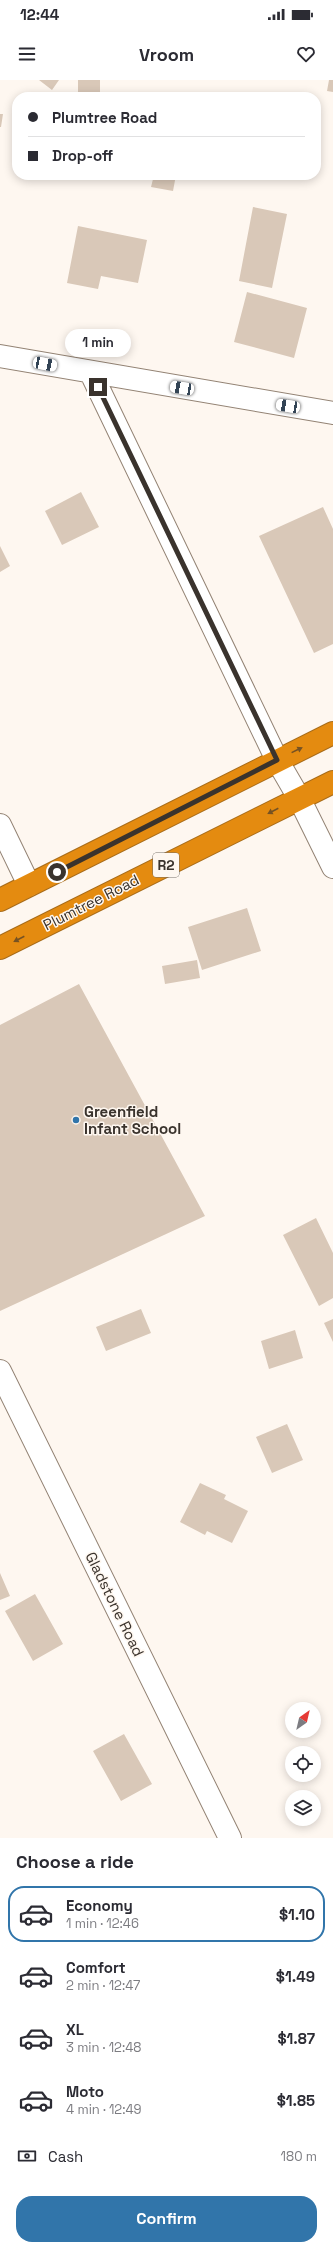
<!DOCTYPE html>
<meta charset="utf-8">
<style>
:root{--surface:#fff;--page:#f2f2f3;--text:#2b2b33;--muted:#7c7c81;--line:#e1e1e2;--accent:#3175aa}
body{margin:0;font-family:"Space Grotesk",sans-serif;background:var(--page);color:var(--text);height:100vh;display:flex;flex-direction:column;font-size:15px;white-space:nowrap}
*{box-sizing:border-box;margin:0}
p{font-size:13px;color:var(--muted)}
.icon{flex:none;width:22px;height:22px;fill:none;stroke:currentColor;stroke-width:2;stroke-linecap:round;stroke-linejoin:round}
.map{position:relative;height:1758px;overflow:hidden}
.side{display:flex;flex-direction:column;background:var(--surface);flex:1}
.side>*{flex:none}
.hud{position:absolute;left:12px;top:12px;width:309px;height:88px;border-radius:16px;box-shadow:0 2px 10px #0003;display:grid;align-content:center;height:88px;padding:0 16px;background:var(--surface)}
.needle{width:26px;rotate:34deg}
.controls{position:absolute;left:285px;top:1622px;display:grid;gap:8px}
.controls a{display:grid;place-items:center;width:36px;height:36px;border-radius:50%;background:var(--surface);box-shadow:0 2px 10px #0003;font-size:20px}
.end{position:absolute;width:18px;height:18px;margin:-9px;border:5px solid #3a332d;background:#fff;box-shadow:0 0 0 2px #fff}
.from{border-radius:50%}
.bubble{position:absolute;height:28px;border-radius:14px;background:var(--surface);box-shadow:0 2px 10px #0003;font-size:13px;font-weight:600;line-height:28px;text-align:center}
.car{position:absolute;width:12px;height:24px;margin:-12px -6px;border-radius:5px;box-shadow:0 0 3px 1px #0007;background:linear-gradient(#fff 24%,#345 0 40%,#fff 0 76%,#345 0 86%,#fff 0)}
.hud b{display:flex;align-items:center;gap:14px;height:38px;font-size:15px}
.hud b+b{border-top:1px solid var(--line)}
.hud i{width:10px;height:10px;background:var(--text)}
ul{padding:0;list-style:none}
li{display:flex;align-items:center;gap:12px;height:56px;margin:0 8px 6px;padding:0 8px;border:2px solid transparent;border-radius:16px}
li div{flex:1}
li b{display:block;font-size:15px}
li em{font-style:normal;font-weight:600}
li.selected{border-color:var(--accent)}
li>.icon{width:36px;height:36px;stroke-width:1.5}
h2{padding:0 16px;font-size:18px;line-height:48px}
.pay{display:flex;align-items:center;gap:10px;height:44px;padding:0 16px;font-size:15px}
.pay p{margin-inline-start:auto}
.primary-button{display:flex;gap:8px;margin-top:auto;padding:8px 16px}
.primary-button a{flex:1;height:46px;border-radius:16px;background:var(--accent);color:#fff;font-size:16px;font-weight:600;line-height:46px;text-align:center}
.status{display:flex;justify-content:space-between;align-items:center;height:28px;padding:0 20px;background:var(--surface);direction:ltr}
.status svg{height:11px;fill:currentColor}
header{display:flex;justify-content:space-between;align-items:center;height:52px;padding:0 16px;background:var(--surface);font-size:18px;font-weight:600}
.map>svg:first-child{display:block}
.building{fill:#d9c8b8}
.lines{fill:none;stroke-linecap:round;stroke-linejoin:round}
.minor-casing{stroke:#938374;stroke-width:24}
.highway-casing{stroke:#a86c1a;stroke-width:24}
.minor{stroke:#fff;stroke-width:22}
.highway{stroke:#e48b10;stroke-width:22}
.oneway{fill:#765223}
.route{stroke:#3a332d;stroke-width:5}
.poi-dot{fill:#3175aa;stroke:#fef7f0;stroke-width:1.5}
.labels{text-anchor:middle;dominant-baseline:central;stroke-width:3;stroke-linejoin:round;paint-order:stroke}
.shield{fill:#fef7f0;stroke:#756e68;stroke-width:1}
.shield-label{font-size:14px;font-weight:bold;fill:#3a332d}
.street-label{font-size:15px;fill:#3a332d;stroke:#fef7f0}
.poi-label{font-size:15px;font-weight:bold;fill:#3a332d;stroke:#fef7f0;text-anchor:start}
</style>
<div class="status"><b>12:44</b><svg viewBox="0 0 49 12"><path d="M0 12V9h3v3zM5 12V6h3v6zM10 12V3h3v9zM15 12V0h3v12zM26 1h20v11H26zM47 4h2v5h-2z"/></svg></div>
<header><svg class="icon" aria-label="menu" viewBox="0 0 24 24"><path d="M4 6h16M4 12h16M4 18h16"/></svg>Vroom<svg class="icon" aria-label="heart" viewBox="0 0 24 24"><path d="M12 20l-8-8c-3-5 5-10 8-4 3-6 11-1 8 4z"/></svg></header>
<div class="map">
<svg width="333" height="1758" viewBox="0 0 333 1758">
<rect width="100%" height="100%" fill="#fef7f0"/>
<path class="building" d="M39 0H59L52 10Z
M78 0H100V17H78Z
M329 0H333V12L327 11Z
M0 34H3L1 47H0Z
M154 95H176L173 111 151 107Z
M253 127 287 134 272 208 239 201Z
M78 146 147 160 138 203 101 196 98 209 67 203Z
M247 212 307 228 294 278 234 262Z
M81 412 99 447 62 465 45 431Z
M323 427 333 449V564L314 573 259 456Z
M0 466 10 486 0 492Z
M247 828 261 871 202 890 188 847Z
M197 880 200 898 165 904 162 886Z
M79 904 205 1136 0 1231V945Z
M316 1138 333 1173V1218L319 1226 283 1155Z
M141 1229 151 1253 106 1271 96 1247Z
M333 1239V1262L324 1243Z
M295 1250 303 1278 269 1289 261 1261Z
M287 1344 303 1380 272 1393 256 1357Z
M200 1403 226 1415 224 1419 248 1431 232 1463 207 1451 205 1455 180 1442Z
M0 1493 10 1516 0 1520Z
M35 1514 63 1564 33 1581 5 1531Z
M124 1654 152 1704 121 1721 93 1671Z"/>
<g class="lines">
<g class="minor-casing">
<path id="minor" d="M0 276 333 333
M91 293 277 680 299 718 333 787
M0 745 29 805
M0 1291 230 1758"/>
</g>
<g class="highway-casing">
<path id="highway" d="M0 820 333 653
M0 868 333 702"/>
</g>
<use href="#minor" class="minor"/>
<use href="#highway" class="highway"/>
</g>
<defs><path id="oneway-solid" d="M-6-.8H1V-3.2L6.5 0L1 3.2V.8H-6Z"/></defs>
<g class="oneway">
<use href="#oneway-solid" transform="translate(297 670) rotate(-26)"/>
<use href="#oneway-solid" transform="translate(273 731) rotate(153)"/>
<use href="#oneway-solid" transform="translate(19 859) rotate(153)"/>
</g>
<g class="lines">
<path class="route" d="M57 792 277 680 98 307"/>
</g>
<circle class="poi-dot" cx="76" cy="1040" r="4"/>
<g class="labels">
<rect class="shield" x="153" y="773" width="26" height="24" rx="3"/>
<g class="shield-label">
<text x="166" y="785">R2</text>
</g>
<g class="street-label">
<text transform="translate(91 822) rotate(-27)">Plumtree Road</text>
<text transform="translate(115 1524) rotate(64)">Gladstone Road</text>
</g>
<g class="poi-label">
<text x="84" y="1031">Greenfield<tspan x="84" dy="17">Infant School</tspan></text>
</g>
</g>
</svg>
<div class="controls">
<a><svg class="needle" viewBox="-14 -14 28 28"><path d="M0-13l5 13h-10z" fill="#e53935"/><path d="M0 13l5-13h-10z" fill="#7c7c81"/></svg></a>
<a><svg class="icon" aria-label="locate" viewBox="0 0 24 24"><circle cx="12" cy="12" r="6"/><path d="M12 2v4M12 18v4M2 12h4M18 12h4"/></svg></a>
<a><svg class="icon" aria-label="layers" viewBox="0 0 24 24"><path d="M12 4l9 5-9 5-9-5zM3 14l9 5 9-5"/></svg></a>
</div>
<i class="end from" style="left:57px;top:792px"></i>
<i class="end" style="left:98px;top:307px"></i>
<div class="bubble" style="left:65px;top:249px;width:66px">1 min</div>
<i class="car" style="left:45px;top:284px;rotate:101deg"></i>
<i class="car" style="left:182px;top:308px;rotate:280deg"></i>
<i class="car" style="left:288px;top:326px;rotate:279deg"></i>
<div class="hud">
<b><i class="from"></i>Plumtree Road</b>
<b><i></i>Drop-off</b>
</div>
</div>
<section class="side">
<h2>Choose a ride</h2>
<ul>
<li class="selected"><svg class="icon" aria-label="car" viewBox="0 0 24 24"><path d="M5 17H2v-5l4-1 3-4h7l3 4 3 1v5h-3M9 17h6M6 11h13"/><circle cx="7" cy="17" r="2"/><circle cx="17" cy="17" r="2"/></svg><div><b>Economy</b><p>1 min · 12:46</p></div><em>$1.10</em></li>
<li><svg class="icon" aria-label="car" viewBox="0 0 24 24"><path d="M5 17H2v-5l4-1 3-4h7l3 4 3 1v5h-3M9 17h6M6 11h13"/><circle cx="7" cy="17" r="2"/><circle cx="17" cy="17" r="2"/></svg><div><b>Comfort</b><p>2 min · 12:47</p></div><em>$1.49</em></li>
<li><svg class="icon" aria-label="car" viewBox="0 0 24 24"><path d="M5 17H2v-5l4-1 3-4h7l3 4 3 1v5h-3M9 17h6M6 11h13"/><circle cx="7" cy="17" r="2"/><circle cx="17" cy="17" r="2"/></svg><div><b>XL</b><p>3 min · 12:48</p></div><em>$1.87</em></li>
<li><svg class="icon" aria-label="car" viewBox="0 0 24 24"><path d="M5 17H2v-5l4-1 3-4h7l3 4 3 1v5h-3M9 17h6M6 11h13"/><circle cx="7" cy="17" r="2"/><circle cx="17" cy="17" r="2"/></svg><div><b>Moto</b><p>4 min · 12:49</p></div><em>$1.85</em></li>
</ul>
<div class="pay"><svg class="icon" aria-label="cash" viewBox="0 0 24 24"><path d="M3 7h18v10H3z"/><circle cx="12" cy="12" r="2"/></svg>Cash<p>180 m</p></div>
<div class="primary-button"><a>Confirm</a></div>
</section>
